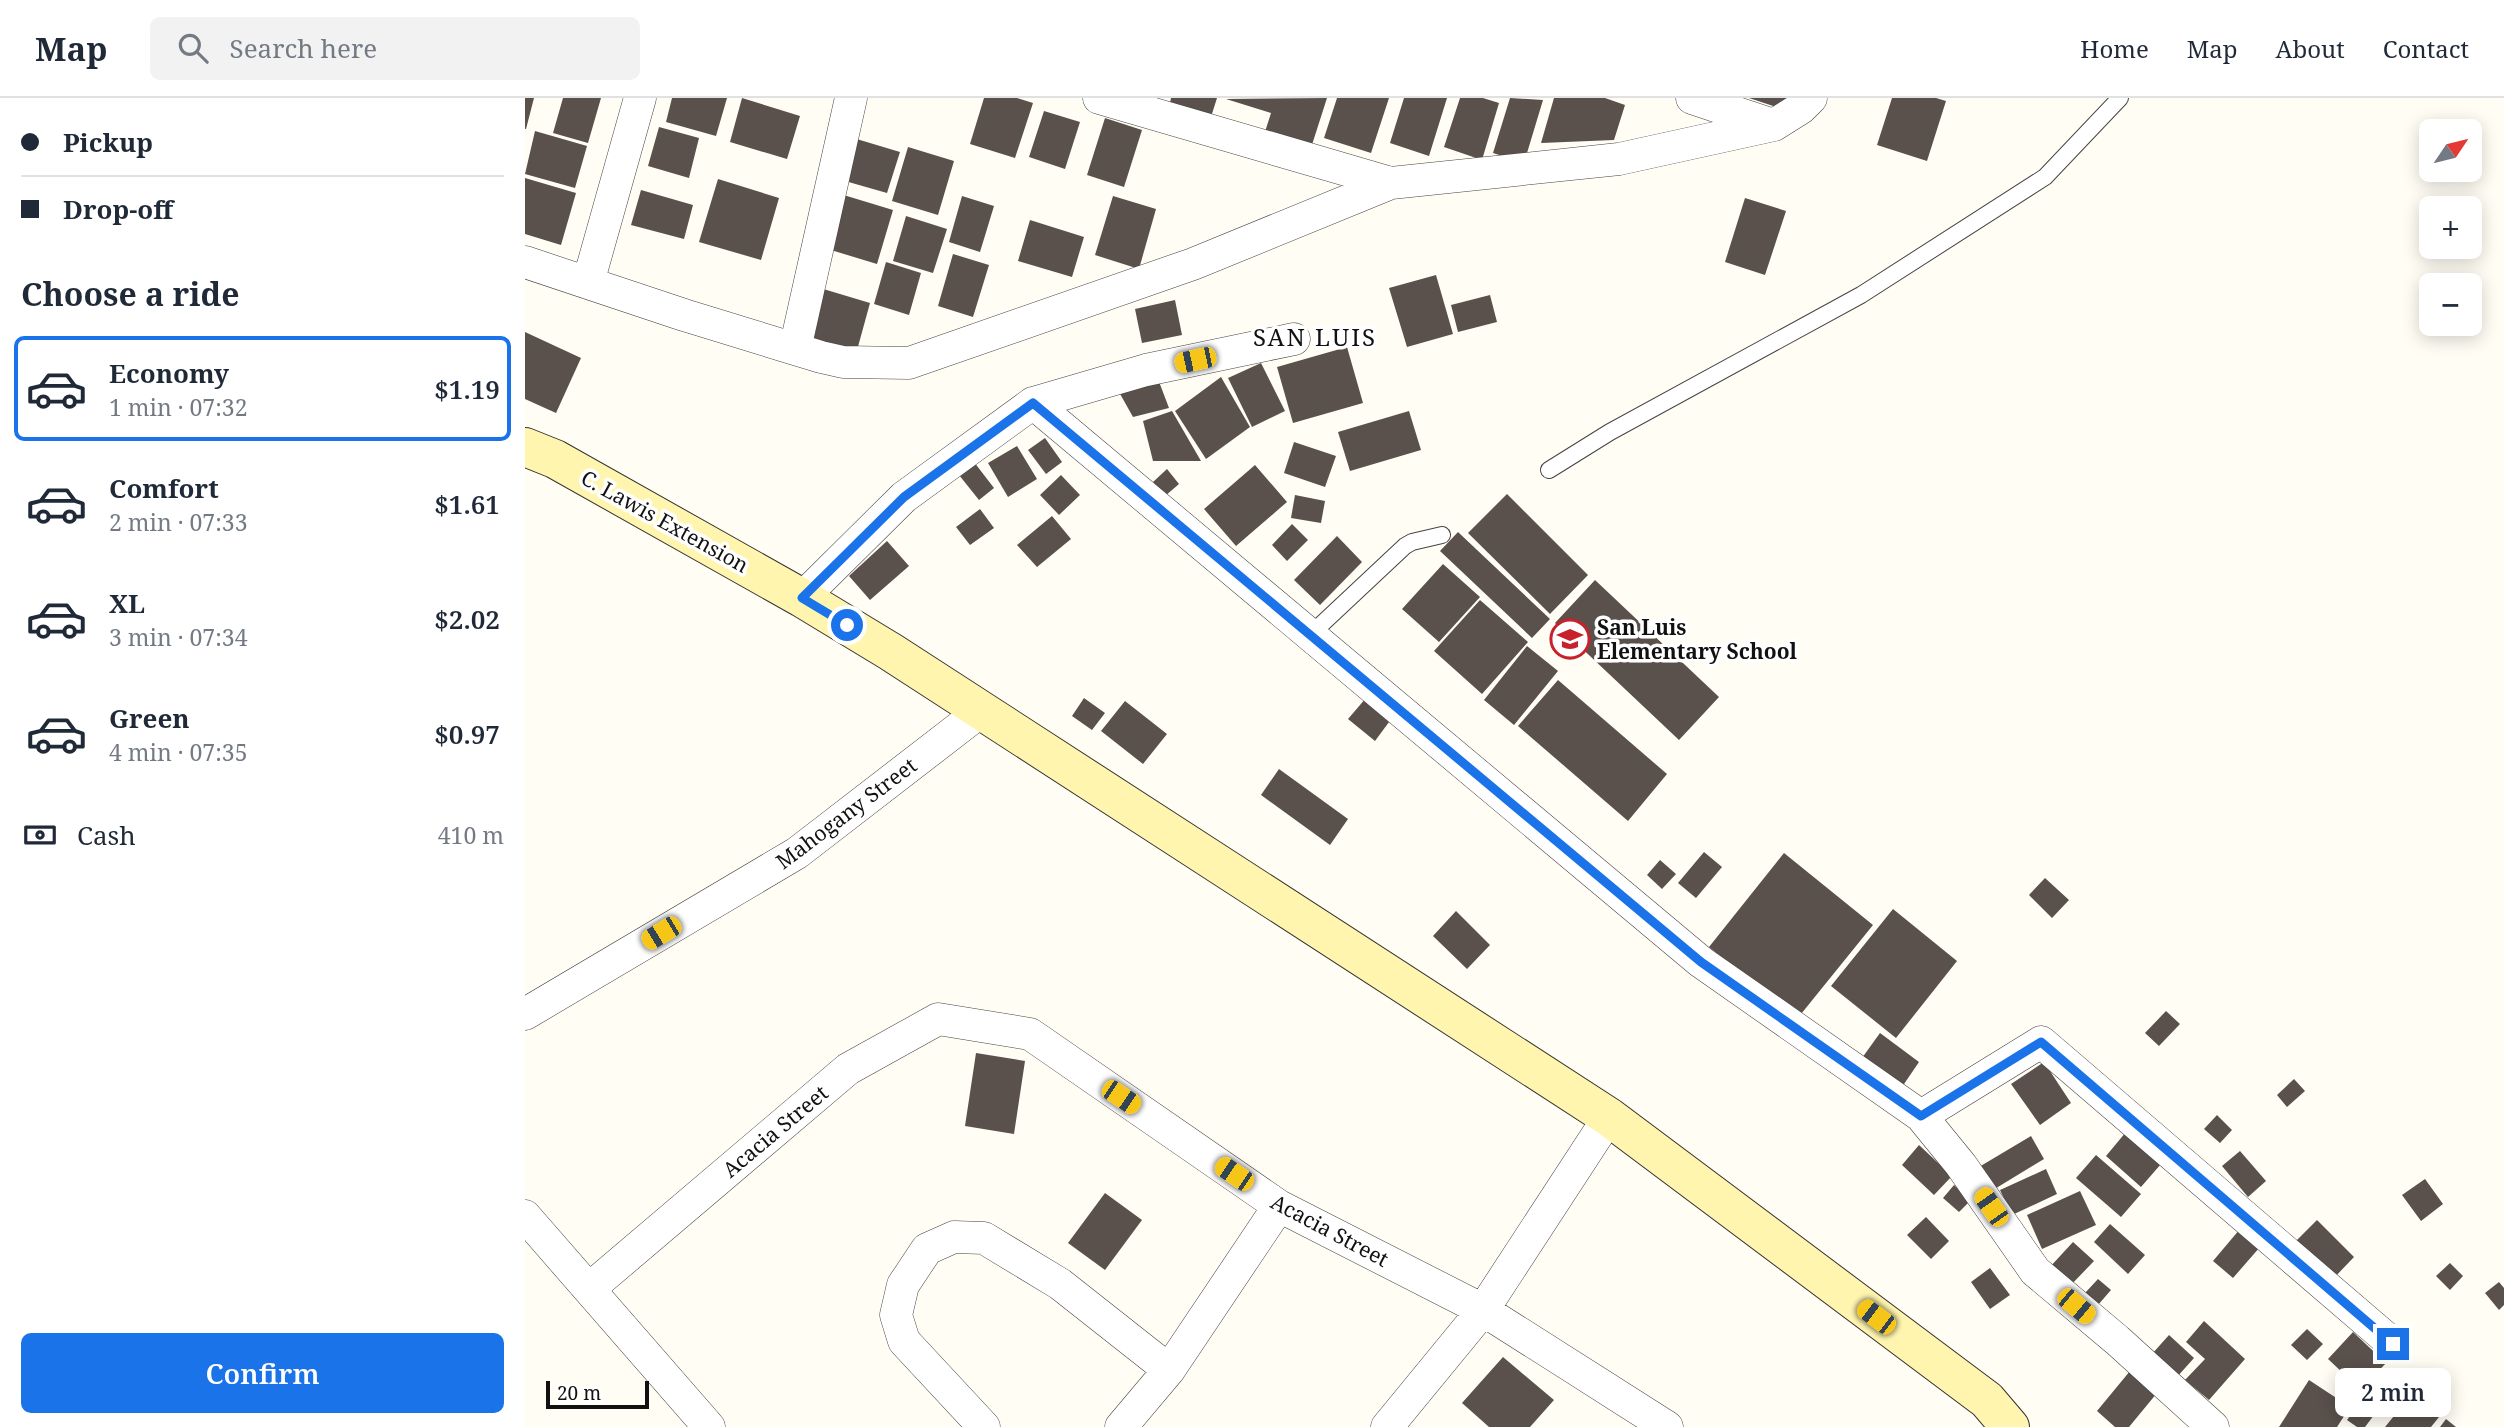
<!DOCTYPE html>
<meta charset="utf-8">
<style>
:root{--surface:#fff;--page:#f2f2f3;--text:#1f2937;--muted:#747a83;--line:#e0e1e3;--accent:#1a73e8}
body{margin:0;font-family:"Noto Serif",serif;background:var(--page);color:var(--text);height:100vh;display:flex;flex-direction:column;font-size:26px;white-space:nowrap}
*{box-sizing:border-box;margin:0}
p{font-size:23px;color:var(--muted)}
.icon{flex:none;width:38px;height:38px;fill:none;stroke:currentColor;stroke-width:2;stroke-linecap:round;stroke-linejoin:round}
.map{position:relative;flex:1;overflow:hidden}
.side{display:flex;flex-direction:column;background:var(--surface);width:525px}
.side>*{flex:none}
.hud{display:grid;align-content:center;height:154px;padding:0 21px;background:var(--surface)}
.needle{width:46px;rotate:55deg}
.tools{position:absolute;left:1894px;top:21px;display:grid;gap:14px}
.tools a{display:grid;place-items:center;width:63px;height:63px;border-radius:10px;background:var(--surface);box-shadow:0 4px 18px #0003;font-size:35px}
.scale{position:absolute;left:21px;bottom:18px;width:103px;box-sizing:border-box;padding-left:7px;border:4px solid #111;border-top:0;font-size:19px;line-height:24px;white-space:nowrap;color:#111;-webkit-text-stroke:5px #fff;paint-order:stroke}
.end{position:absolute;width:32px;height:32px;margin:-16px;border:9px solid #1a73e8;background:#fff;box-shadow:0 0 0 4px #fff}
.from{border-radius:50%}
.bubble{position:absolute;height:49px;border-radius:10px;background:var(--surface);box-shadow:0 4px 18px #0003;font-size:23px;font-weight:600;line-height:49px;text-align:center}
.car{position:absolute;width:21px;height:42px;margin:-21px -10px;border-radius:9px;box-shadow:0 0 5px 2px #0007;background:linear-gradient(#f5c518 24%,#345 0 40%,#f5c518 0 76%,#345 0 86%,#f5c518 0)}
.hud b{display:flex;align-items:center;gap:24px;height:66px;font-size:26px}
.hud b+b{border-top:2px solid var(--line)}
.hud i{width:18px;height:18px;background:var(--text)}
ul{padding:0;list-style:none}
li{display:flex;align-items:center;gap:21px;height:105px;margin:0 14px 10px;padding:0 7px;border:4px solid transparent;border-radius:10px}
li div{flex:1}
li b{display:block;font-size:26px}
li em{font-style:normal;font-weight:600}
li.selected{border-color:var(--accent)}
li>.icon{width:63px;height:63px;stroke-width:1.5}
h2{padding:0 21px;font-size:32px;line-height:84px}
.pay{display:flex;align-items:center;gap:18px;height:77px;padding:0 21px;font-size:26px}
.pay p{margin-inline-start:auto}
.action{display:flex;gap:14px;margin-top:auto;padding:14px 21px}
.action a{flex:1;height:80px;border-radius:10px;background:var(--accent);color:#fff;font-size:28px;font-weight:600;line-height:80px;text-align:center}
header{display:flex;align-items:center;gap:42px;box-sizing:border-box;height:98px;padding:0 35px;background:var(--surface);border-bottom:2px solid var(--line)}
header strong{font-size:33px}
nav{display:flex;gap:38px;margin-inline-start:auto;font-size:24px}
.search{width:490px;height:63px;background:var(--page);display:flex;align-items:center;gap:18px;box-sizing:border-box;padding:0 24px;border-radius:10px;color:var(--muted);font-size:26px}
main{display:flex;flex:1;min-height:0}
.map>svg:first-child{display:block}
.building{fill:#5a514c}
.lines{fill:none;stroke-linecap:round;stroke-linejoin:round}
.lane-casing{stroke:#444;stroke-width:18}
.street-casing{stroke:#444;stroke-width:33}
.secondary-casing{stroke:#333;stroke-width:40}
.lane{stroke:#fff;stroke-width:16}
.street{stroke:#fff;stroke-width:32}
.secondary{stroke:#fff5af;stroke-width:38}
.route{stroke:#1a73e8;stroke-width:9}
.labels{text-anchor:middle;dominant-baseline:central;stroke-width:7;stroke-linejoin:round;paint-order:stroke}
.street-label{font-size:21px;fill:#111;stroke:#fff}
.poi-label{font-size:21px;font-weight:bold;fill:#111;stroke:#fff;text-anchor:start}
.quarter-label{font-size:24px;letter-spacing:2px;fill:#111;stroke:#fff}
</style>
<header>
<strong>Map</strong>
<div class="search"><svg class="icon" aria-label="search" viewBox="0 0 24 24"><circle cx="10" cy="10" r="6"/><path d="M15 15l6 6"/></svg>Search here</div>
<nav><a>Home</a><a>Map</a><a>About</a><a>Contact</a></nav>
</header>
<main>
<section class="side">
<div class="hud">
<b><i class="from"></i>Pickup</b>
<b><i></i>Drop-off</b>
</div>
<h2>Choose a ride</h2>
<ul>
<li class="selected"><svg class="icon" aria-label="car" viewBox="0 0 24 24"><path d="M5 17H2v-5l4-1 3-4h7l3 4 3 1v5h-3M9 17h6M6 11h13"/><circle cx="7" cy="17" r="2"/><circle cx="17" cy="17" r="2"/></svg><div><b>Economy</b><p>1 min · 07:32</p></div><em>$1.19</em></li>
<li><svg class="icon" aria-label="car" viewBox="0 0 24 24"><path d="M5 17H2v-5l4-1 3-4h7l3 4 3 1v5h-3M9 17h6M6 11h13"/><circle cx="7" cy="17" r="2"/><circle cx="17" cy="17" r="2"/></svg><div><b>Comfort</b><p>2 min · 07:33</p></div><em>$1.61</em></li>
<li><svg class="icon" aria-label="car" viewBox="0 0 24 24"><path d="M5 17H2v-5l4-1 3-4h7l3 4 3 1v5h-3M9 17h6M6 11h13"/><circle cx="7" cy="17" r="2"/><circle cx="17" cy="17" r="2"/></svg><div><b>XL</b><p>3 min · 07:34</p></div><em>$2.02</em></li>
<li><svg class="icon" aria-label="car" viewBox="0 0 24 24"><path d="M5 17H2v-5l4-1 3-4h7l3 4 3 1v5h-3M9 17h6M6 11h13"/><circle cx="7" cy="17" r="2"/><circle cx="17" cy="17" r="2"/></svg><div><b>Green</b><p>4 min · 07:35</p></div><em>$0.97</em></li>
</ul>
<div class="pay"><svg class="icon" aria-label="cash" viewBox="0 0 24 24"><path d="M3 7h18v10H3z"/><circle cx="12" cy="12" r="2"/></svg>Cash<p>410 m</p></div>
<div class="action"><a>Confirm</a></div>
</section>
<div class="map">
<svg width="1979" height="1329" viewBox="0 0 1979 1329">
<rect width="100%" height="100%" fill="#fffdf4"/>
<path class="building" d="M0 0H9L1 31H0Z
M38 0H76L63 45 28 35Z
M147 0H202L191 38 141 24Z
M217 0 275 18 262 61 205 44Z
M459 0H492L508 5 490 60 445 46Z
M646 0H692L686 19 645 5Z
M802 0 785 53 739 37 746 15 701 1Z
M812 0H864L846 55 799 40Z
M879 0H922L904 58 865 45Z
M935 0H958L974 5 957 62 919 49Z
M985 0 1018 2 999 65 968 55Z
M1029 0H1080L1100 7 1089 42 1016 45Z
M1224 0H1267L1263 13Z
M1367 0H1411L1421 3 1402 63 1352 47Z
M519 13 555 24 540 71 504 59Z
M580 20 617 32 599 89 562 77Z
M134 29 174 40 164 80 123 68Z
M10 33 62 48 50 90 0 76Z
M325 39 375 54 362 95 313 81Z
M383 49 429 63 413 117 367 103Z
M0 80 51 95 36 147 0 136Z
M193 81 254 100 236 162 174 144Z
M116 92 168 107 159 141 106 127Z
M312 95 368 112 352 166 296 149Z
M437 98 469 108 455 154 424 144Z
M588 98 631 111 614 171 570 157Z
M1220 100 1261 113 1240 177 1200 164Z
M381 118 422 131 408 175 368 163Z
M505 122 559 139 547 179 493 163Z
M428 156 464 167 448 219 413 208Z
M361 164 396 175 384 217 349 206Z
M911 177 928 236 882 249 864 190Z
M295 190 345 205 331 256 279 240Z
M965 197 972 224 933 234 926 207Z
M650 202 657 237 617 245 610 211Z
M0 234 56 260 31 315 0 301Z
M822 249 838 305 768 325 752 269Z
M736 265 760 313 727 329 703 280Z
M696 279 725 329 681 361 650 313Z
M633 281 644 310 608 319 594 294Z
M647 313 676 363H628L618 323Z
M884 313 896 352 825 373 813 334Z
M520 340 537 364 521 376 503 352Z
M769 344 811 358 800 389 759 375Z
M492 348 512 381 483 399 463 365Z
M449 364 469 390 454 402 434 377Z
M730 367 762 404 711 448 679 411Z
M642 371 654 386 640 398 628 384Z
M536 377 555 397 534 417 515 397Z
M982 396 1063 477 1025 516 943 435Z
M770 397 800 403 796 425 766 420Z
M455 411 469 430 445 447 431 429Z
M527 418 546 441 512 469 492 447Z
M767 426 783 442 762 463 747 447Z
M933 434 1025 521 1007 540 915 453Z
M812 438 837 464 795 507 769 482Z
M362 443 384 468 345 502 324 478Z
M918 466 955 499 914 544 877 511Z
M1070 482 1194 599 1154 642 1030 525Z
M955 502 1003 544 957 596 909 553Z
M1002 548 1033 573 989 627 959 602Z
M1033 582 1142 676 1103 723 993 628Z
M559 600 580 615 567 632 547 618Z
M841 600 867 620 850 643 823 621Z
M600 603 642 636 618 666 576 633Z
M754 671 823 721 805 747 736 697Z
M1179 754 1197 769 1171 800 1153 785Z
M1259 755 1348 827 1272 921 1184 849Z
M1135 762 1151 776 1137 791 1122 777Z
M1520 780 1544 802 1527 820 1504 797Z
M1368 811 1432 863 1371 940 1306 888Z
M931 813 965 847 942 871 908 838Z
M1641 913 1655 926 1634 948 1620 935Z
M1355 935 1394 964 1377 989 1337 960Z
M451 955 500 963 489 1036 440 1028Z
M1519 964 1546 1005 1515 1027 1486 986Z
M1769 981 1780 993 1762 1009 1752 997Z
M1692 1017 1707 1032 1695 1045 1679 1031Z
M1601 1034 1636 1066 1616 1089 1581 1058Z
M1506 1038 1519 1061 1468 1092 1454 1069Z
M1394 1047 1427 1078 1409 1097 1377 1067Z
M1715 1053 1741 1083 1723 1099 1697 1068Z
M1571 1057 1616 1096 1596 1119 1551 1080Z
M1521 1071 1532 1096 1487 1117 1475 1092Z
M1900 1081 1918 1106 1896 1123 1877 1097Z
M1429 1087 1446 1102 1434 1114 1418 1100Z
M1555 1093 1571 1127 1517 1151 1502 1117Z
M580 1095 617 1122 580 1172 543 1145Z
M1401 1119 1424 1143 1406 1161 1382 1137Z
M1792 1122 1829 1159 1808 1181 1770 1144Z
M1585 1126 1620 1157 1603 1176 1569 1144Z
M1715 1131 1735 1149 1708 1180 1688 1163Z
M1548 1144 1569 1163 1544 1189 1524 1170Z
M1925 1165 1938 1178 1925 1192 1911 1178Z
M1465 1170 1485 1197 1465 1211 1446 1184Z
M1573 1181 1586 1192 1573 1207 1560 1195Z
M1974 1184 1979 1190V1207L1974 1212 1960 1195Z
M1679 1223 1720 1261 1684 1302 1660 1282 1680 1261 1661 1244Z
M1782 1231 1798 1246 1782 1262 1766 1247Z
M1828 1234 1861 1265 1836 1292 1803 1261Z
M1644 1237 1669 1260 1652 1279 1627 1256Z
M978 1259 1029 1302 1005 1329H964L937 1305Z
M1605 1273 1632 1295 1604 1329H1590L1572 1313Z
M1784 1282 1825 1309 1812 1329H1754Z
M1849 1286 1864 1297 1840 1329H1832L1822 1322Z
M1890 1292 1918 1314 1906 1329H1860Z
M1921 1321 1931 1329H1915Z"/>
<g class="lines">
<g class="lane-casing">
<path id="lane" d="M1024 372 1085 334 1336 197 1520 79 1595 0
M784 538 880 448 887 444 917 437"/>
</g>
<g class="street-casing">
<path id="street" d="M574 0 866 85
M1167 0 1248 27
M0 164 159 217 296 259 318 264 384 265 668 166 866 85 1094 61 1249 27 1276 10 1286 0
M63 185 115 0
M270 251 326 0
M508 305 1176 864 1396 1018 1436 1067 1510 1173 1592 1242 1688 1329
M277 500 379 399 508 305 621 272 769 241
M0 916 272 755 456 613
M1396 1018 1516 944 1868 1246
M0 1118 184 1329
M64 1191 323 971 413 921 505 936 754 1108 958 1212 1142 1329
M459 1329 379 1243 371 1217 378 1187 402 1151 429 1139 459 1140 535 1186 644 1272
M596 1329 644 1272 754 1108
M862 1329 958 1212 1084 1019"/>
</g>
<g class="secondary-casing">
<path id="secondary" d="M0 349 30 361 277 500 366 554 1084 1019 1462 1302 1485 1329"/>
</g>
<use href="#lane" class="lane"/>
<use href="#street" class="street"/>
<use href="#secondary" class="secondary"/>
</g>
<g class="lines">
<path class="route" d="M322 527 277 500 379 399 508 305 1176 864 1396 1018 1516 944 1868 1246"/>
</g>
<defs>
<g id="school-ring" transform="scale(2.0125)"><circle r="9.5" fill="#fff" stroke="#c7222c" stroke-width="1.5"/><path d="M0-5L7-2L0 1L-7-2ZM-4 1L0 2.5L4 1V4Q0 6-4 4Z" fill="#c7222c"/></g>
</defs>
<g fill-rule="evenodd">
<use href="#school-ring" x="1045" y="541"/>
</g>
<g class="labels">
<g class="street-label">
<text transform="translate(140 423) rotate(29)">C. Lawis Extension</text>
<text transform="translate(321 715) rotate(-37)">Mahogany Street</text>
<text transform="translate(250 1033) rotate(-40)">Acacia Street</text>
<text transform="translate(805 1132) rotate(28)">Acacia Street</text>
</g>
<g class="poi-label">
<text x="1072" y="529">San Luis<tspan x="1072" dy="24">Elementary School</tspan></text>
</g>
<g class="quarter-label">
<text x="790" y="238">SAN LUIS</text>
</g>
</g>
</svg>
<div class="tools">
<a><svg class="needle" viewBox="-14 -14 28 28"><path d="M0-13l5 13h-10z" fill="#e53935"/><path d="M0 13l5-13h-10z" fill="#747a83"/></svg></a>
<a>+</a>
<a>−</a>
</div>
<div class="scale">20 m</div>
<i class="end from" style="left:322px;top:527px"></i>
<i class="end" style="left:1868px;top:1246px"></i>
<div class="bubble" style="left:1810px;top:1270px;width:116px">2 min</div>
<i class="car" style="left:670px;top:262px;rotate:258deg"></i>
<i class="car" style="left:136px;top:835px;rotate:239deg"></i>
<i class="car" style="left:596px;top:999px;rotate:124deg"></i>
<i class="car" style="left:709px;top:1076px;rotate:304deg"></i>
<i class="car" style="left:1466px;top:1109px;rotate:325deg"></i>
<i class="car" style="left:1551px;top:1208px;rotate:130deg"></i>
<i class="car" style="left:1351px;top:1219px;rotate:307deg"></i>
</div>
</main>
